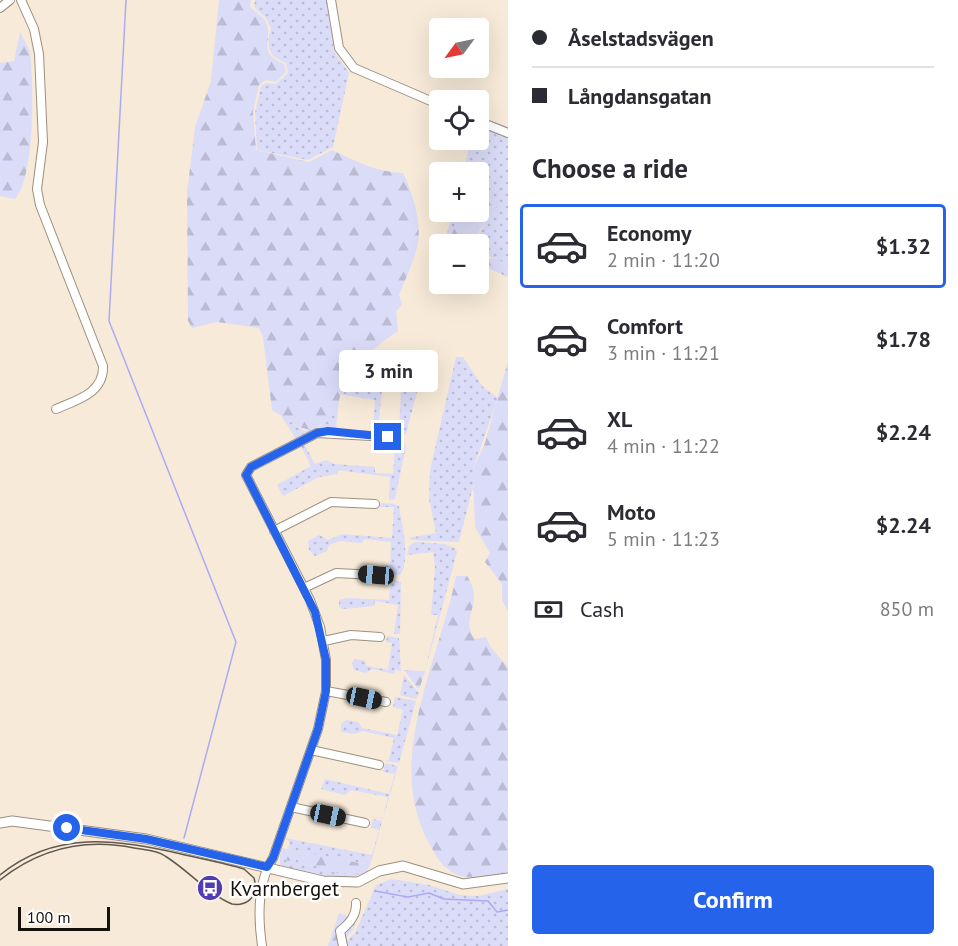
<!DOCTYPE html>
<meta charset="utf-8">
<style>
:root{--surface:#fff;--page:#f7f7f7;--text:#2b2b33;--muted:#7c7c81;--line:#e1e1e2;--accent:#2563eb}
body{margin:0;font-family:"PT Sans",sans-serif;background:var(--page);color:var(--text);height:100vh;display:flex;flex-direction:column;font-size:22px;white-space:nowrap}
*{box-sizing:border-box;margin:0}
p{font-size:20px;color:var(--muted)}
.icon{flex:none;width:33px;height:33px;fill:none;stroke:currentColor;stroke-width:2;stroke-linecap:round;stroke-linejoin:round}
.map{position:relative;flex:1;overflow:hidden}
.sheet{display:flex;flex-direction:column;background:var(--surface);width:450px}
.sheet>*{flex:none}
.hud{display:grid;align-content:center;height:132px;padding:0 24px;background:var(--surface)}
.needle{width:39px;rotate:237deg}
.tools{position:absolute;left:429px;top:18px;display:grid;gap:12px}
.tools a{display:grid;place-items:center;width:60px;height:60px;border-radius:6px;background:var(--surface);box-shadow:0 6px 24px #0002;font-size:30px}
.scale{position:absolute;left:18px;bottom:15px;width:92px;box-sizing:border-box;padding-left:6px;border:3px solid #16110b;border-top:0;font-size:16px;line-height:21px;white-space:nowrap;color:#16110b;-webkit-text-stroke:4px #fff;paint-order:stroke}
.end{position:absolute;width:27px;height:27px;margin:-14px;border:8px solid #2563eb;background:#fff;box-shadow:0 0 0 3px #fff}
.from{border-radius:50%}
.bubble{position:absolute;height:42px;border-radius:6px;background:var(--surface);box-shadow:0 6px 24px #0002;font-size:20px;font-weight:700;line-height:42px;text-align:center}
.car{position:absolute;width:18px;height:36px;margin:-18px -9px;border-radius:8px;box-shadow:0 0 4px 2px #0007;background:linear-gradient(#222 24%,#8ab4d8 0 40%,#222 0 76%,#8ab4d8 0 86%,#222 0)}
.hud b{display:flex;align-items:center;gap:21px;height:57px;font-size:22px}
.hud b+b{border-top:2px solid var(--line)}
.hud i{width:15px;height:15px;background:var(--text)}
ul{padding:0;list-style:none}
li{display:flex;align-items:center;gap:18px;height:84px;margin:0 12px 9px;padding:0 12px;border:3px solid transparent;border-radius:6px}
li div{flex:1}
li b{display:block;font-size:22px}
li em{font-style:normal;font-weight:700}
li.current{border-color:var(--accent)}
li>.icon{width:54px;height:54px;stroke-width:1.5}
h2{padding:0 24px;font-size:27px;line-height:72px}
.pay{display:flex;align-items:center;gap:15px;height:66px;padding:0 24px;font-size:22px}
.pay p{margin-inline-start:auto}
.primary-button{display:flex;gap:12px;margin-top:auto;padding:12px 24px}
.primary-button a{flex:1;height:69px;border-radius:6px;background:var(--accent);color:#fff;font-size:24px;font-weight:700;line-height:69px;text-align:center}
main{display:flex;flex:1;min-height:0}
.map>svg:first-child{display:block}
.grass{fill:url(#grass-dots)}
.forest{fill:url(#forest-firs)}
.lines{fill:none;stroke-linecap:round;stroke-linejoin:round}
.stream{stroke:#acaaf6;stroke-width:1.5}
.minor-casing{stroke:#9d9080;stroke-width:10}
.tertiary-casing{stroke:#9d9080;stroke-width:11}
.minor{stroke:#fff;stroke-width:8}
.tertiary{stroke:#fff;stroke-width:9}
.tram{stroke:#60584e;stroke-width:1.5}
.route{stroke:#2563eb;stroke-width:8}
.labels{text-anchor:middle;dominant-baseline:central;stroke-width:5;stroke-linejoin:round;paint-order:stroke}
.poi-label{font-size:21px;fill:#16110b;stroke:#fff;text-anchor:start}
</style>
<main>
<div class="map">
<svg width="508" height="946" viewBox="0 0 508 946">
<defs>
<pattern id="grass-dots" width="8" height="8" patternUnits="userSpaceOnUse" patternTransform="scale(1.5)"><rect width="8" height="8" fill="#dbdcf8"/><path d="M2 2h.1M6 6h.1" fill="none" stroke="#bbbcd3" stroke-width="1.8" stroke-linecap="round"/></pattern>
<pattern id="forest-firs" width="22" height="20" patternUnits="userSpaceOnUse" patternTransform="scale(1.5)"><rect width="22" height="20" fill="#dbdcf8"/><path d="M5 1l3.5 6h-7zM16 11l3.5 6h-7z" fill="#bbbcd3"/></pattern>
</defs>
<rect width="100%" height="100%" fill="#f7ead8"/>
<path class="grass" d="M255 0H328L334 51 349 73 333 147 308 160 257 150 255 113 261 86 266 83 276 84 288 73 286 63C269 57 265 46 271 29L266 18 254 7Z
M479 117 508 127V267L497 258 479 256 478 244 475 243 486 220 485 192 479 193 478 172H463L471 140H478Z
M453 212H462L447 244H444Z
M415 353 423 356C426 363 409 421 406 434L401 437 392 436 391 430H399L401 391 392 390C393 372 403 365 415 353Z
M456 357H463L483 387 498 398 473 469 474 483 459 542 412 540 409 538 436 533 429 499 430 470Z
M352 372 368 390 374 385 377 387 386 380 388 382V390H382L378 428 384 431H373L375 400 339 394Z
M338 409 336 429 317 430 296 439 281 415 304 431 320 426Z
M393 440 402 441 406 446 395 499 389 500 390 477 338 470V474L319 477 283 496 277 485 311 466 301 446 304 444 315 464 326 460 334 464 375 467V473L393 474 395 447 390 446Z
M381 503 394 504 399 506C402 523 411 561 400 575L381 574 382 565H390L391 542 365 539 361 543 340 541 329 545 327 551 315 556 309 550 308 541 319 535 328 540 342 534 392 538 394 507H380Z
M415 542 444 544 455 548 457 552 425 671 438 615H431L435 568 433 552 407 555 409 546Z
M391 579 401 582 400 634H394L398 605 375 601 374 606 343 609 339 607V600L348 598 389 600Z
M387 636 399 638 401 671 395 670 394 674 372 669 366 673 354 670 352 664 354 659 364 660 367 666 388 670 392 643 386 642Z
M404 675 419 693 416 699 400 695Z
M395 697 416 701 399 763 386 761 389 760 394 738 362 731 355 734 341 732V724L346 720 358 722 362 728 397 735 403 710 393 707Z
M385 763 398 766 383 819 373 817 383 818 388 797 351 790 345 795 321 789 325 779 389 794 395 774 383 772Z
M373 819 382 821 372 859 367 858 366 864 288 850 290 842 285 838 372 855 379 830 371 828Z
M280 855 288 861 296 859 307 866 316 865 362 873 369 869C358 885 294 875 280 864Z
M391 879 429 885 460 895 478 896 508 889V946H347V941L355 933 376 885Z"/>
<path class="forest" d="M219 0H251L250 6C254 12 260 14 264 19 277 36 253 51 284 64L286 72 276 82 266 80 259 85 253 112 256 150 309 162 332 150C355 161 376 172 403 173 413 193 424 229 416 251 412 266 405 280 399 295L402 304 396 312 398 331C369 351 341 372 338 409 307 441 306 430 272 410L263 337 259 328 217 322 192 328 188 321 187 193 195 127 211 81Z
M20 32C23 38 28 46 30 53 34 83 35 178 15 199L0 196V63L14 61Z
M485 192 496 199V207L480 229 476 244H447L462 212H478L479 193Z
M478 254 490 259 497 258 508 267V277L479 264Z
M508 361V611L502 600V584L485 562 490 553 475 527 473 469 485 443Z
M456 576H467C486 605 458 617 475 639L486 637 491 648 508 667V872L502 874C490 875 472 879 461 876 442 869 437 858 428 841 384 759 440 659 456 576Z
M404 670 425 671 419 690Z
M282 848 365 864 367 858 372 859 367 872C355 876 326 874 316 865L307 866 296 859 288 861 280 855Z
M339 913 354 919C358 931 344 934 345 946H328Z"/>
<g class="lines">
<path class="stream" d="M126 0 109 321 236 642 184 838
M375 891 408 897 429 893 444 899 488 901 497 912 508 910"/>
<g class="minor-casing">
<path id="minor" d="M21 0 34 29 39 54 43 142 37 189 40 205 103 366C104 393 77 400 56 409
M331 0 339 48 354 68 440 105
M0 8 10 0
M478 121 508 133
M274 531 331 502 375 504
M304 588 336 573 376 575
M324 641 351 635 380 637
M326 691 386 702
M311 750 379 765
M291 807 365 823
M262 946C258 918 257 883 273 858L318 729 326 691V660L320 627 310 600 246 475 251 467 317 433 388 437
M343 946 340 931C349 924 357 915 356 903"/>
</g>
<g class="tertiary-casing">
<path id="tertiary" d="M0 823 12 821 146 839 323 881 358 882 379 871 403 866 463 884 508 878"/>
</g>
<use href="#minor" class="minor"/>
<use href="#tertiary" class="tertiary"/>
<path class="tram" d="M0 875C55 830 117 839 181 854 202 859 224 863 244 869L254 878 256 887C254 900 245 906 232 904 208 894 188 870 165 856 157 850 144 850 134 848 85 838 39 849 0 880"/>
</g>
<g class="lines">
<path class="route" d="M67 828 146 839 267 867 273 858 318 729 326 691V660L315 612 246 475 251 467 317 433 328 431 388 437"/>
</g>
<defs>
<g id="bus-disc" transform="scale(1.35)"><circle r="9.5" fill="#513cb3" stroke="#fff"/><path d="M-5-6H5V4H4V6H2V4H-2V6H-4V4H-5ZM-3.5-4V0h7V-4ZM-3.5 1.2v1.5H-2V1.2ZM2 1.2v1.5H3.5V1.2Z" fill="#fff"/></g>
</defs>
<g fill-rule="evenodd">
<use href="#bus-disc" x="210" y="888"/>
</g>
<g class="labels">
<g class="poi-label">
<text x="230" y="888">Kvarnberget</text>
</g>
</g>
</svg>
<div class="tools">
<a><svg class="needle" viewBox="-14 -14 28 28"><path d="M0-13l5 13h-10z" fill="#e53935"/><path d="M0 13l5-13h-10z" fill="#7c7c81"/></svg></a>
<a><svg class="icon" aria-label="locate" viewBox="0 0 24 24"><circle cx="12" cy="12" r="6"/><path d="M12 2v4M12 18v4M2 12h4M18 12h4"/></svg></a>
<a>+</a>
<a>−</a>
</div>
<div class="scale">100 m</div>
<i class="end from" style="left:67px;top:828px"></i>
<i class="end" style="left:388px;top:437px"></i>
<div class="bubble" style="left:339px;top:350px;width:99px">3 min</div>
<i class="car" style="left:376px;top:575px;rotate:275deg"></i>
<i class="car" style="left:364px;top:698px;rotate:102deg"></i>
<i class="car" style="left:328px;top:815px;rotate:102deg"></i>
</div>
<section class="sheet">
<div class="hud">
<b><i class="from"></i>Åselstadsvägen</b>
<b><i></i>Långdansgatan</b>
</div>
<h2>Choose a ride</h2>
<ul>
<li class="current"><svg class="icon" aria-label="car" viewBox="0 0 24 24"><path d="M5 17H2v-5l4-1 3-4h7l3 4 3 1v5h-3M9 17h6M6 11h13"/><circle cx="7" cy="17" r="2"/><circle cx="17" cy="17" r="2"/></svg><div><b>Economy</b><p>2 min · 11:20</p></div><em>$1.32</em></li>
<li><svg class="icon" aria-label="car" viewBox="0 0 24 24"><path d="M5 17H2v-5l4-1 3-4h7l3 4 3 1v5h-3M9 17h6M6 11h13"/><circle cx="7" cy="17" r="2"/><circle cx="17" cy="17" r="2"/></svg><div><b>Comfort</b><p>3 min · 11:21</p></div><em>$1.78</em></li>
<li><svg class="icon" aria-label="car" viewBox="0 0 24 24"><path d="M5 17H2v-5l4-1 3-4h7l3 4 3 1v5h-3M9 17h6M6 11h13"/><circle cx="7" cy="17" r="2"/><circle cx="17" cy="17" r="2"/></svg><div><b>XL</b><p>4 min · 11:22</p></div><em>$2.24</em></li>
<li><svg class="icon" aria-label="car" viewBox="0 0 24 24"><path d="M5 17H2v-5l4-1 3-4h7l3 4 3 1v5h-3M9 17h6M6 11h13"/><circle cx="7" cy="17" r="2"/><circle cx="17" cy="17" r="2"/></svg><div><b>Moto</b><p>5 min · 11:23</p></div><em>$2.24</em></li>
</ul>
<div class="pay"><svg class="icon" aria-label="cash" viewBox="0 0 24 24"><path d="M3 7h18v10H3z"/><circle cx="12" cy="12" r="2"/></svg>Cash<p>850 m</p></div>
<div class="primary-button"><a>Confirm</a></div>
</section>
</main>
